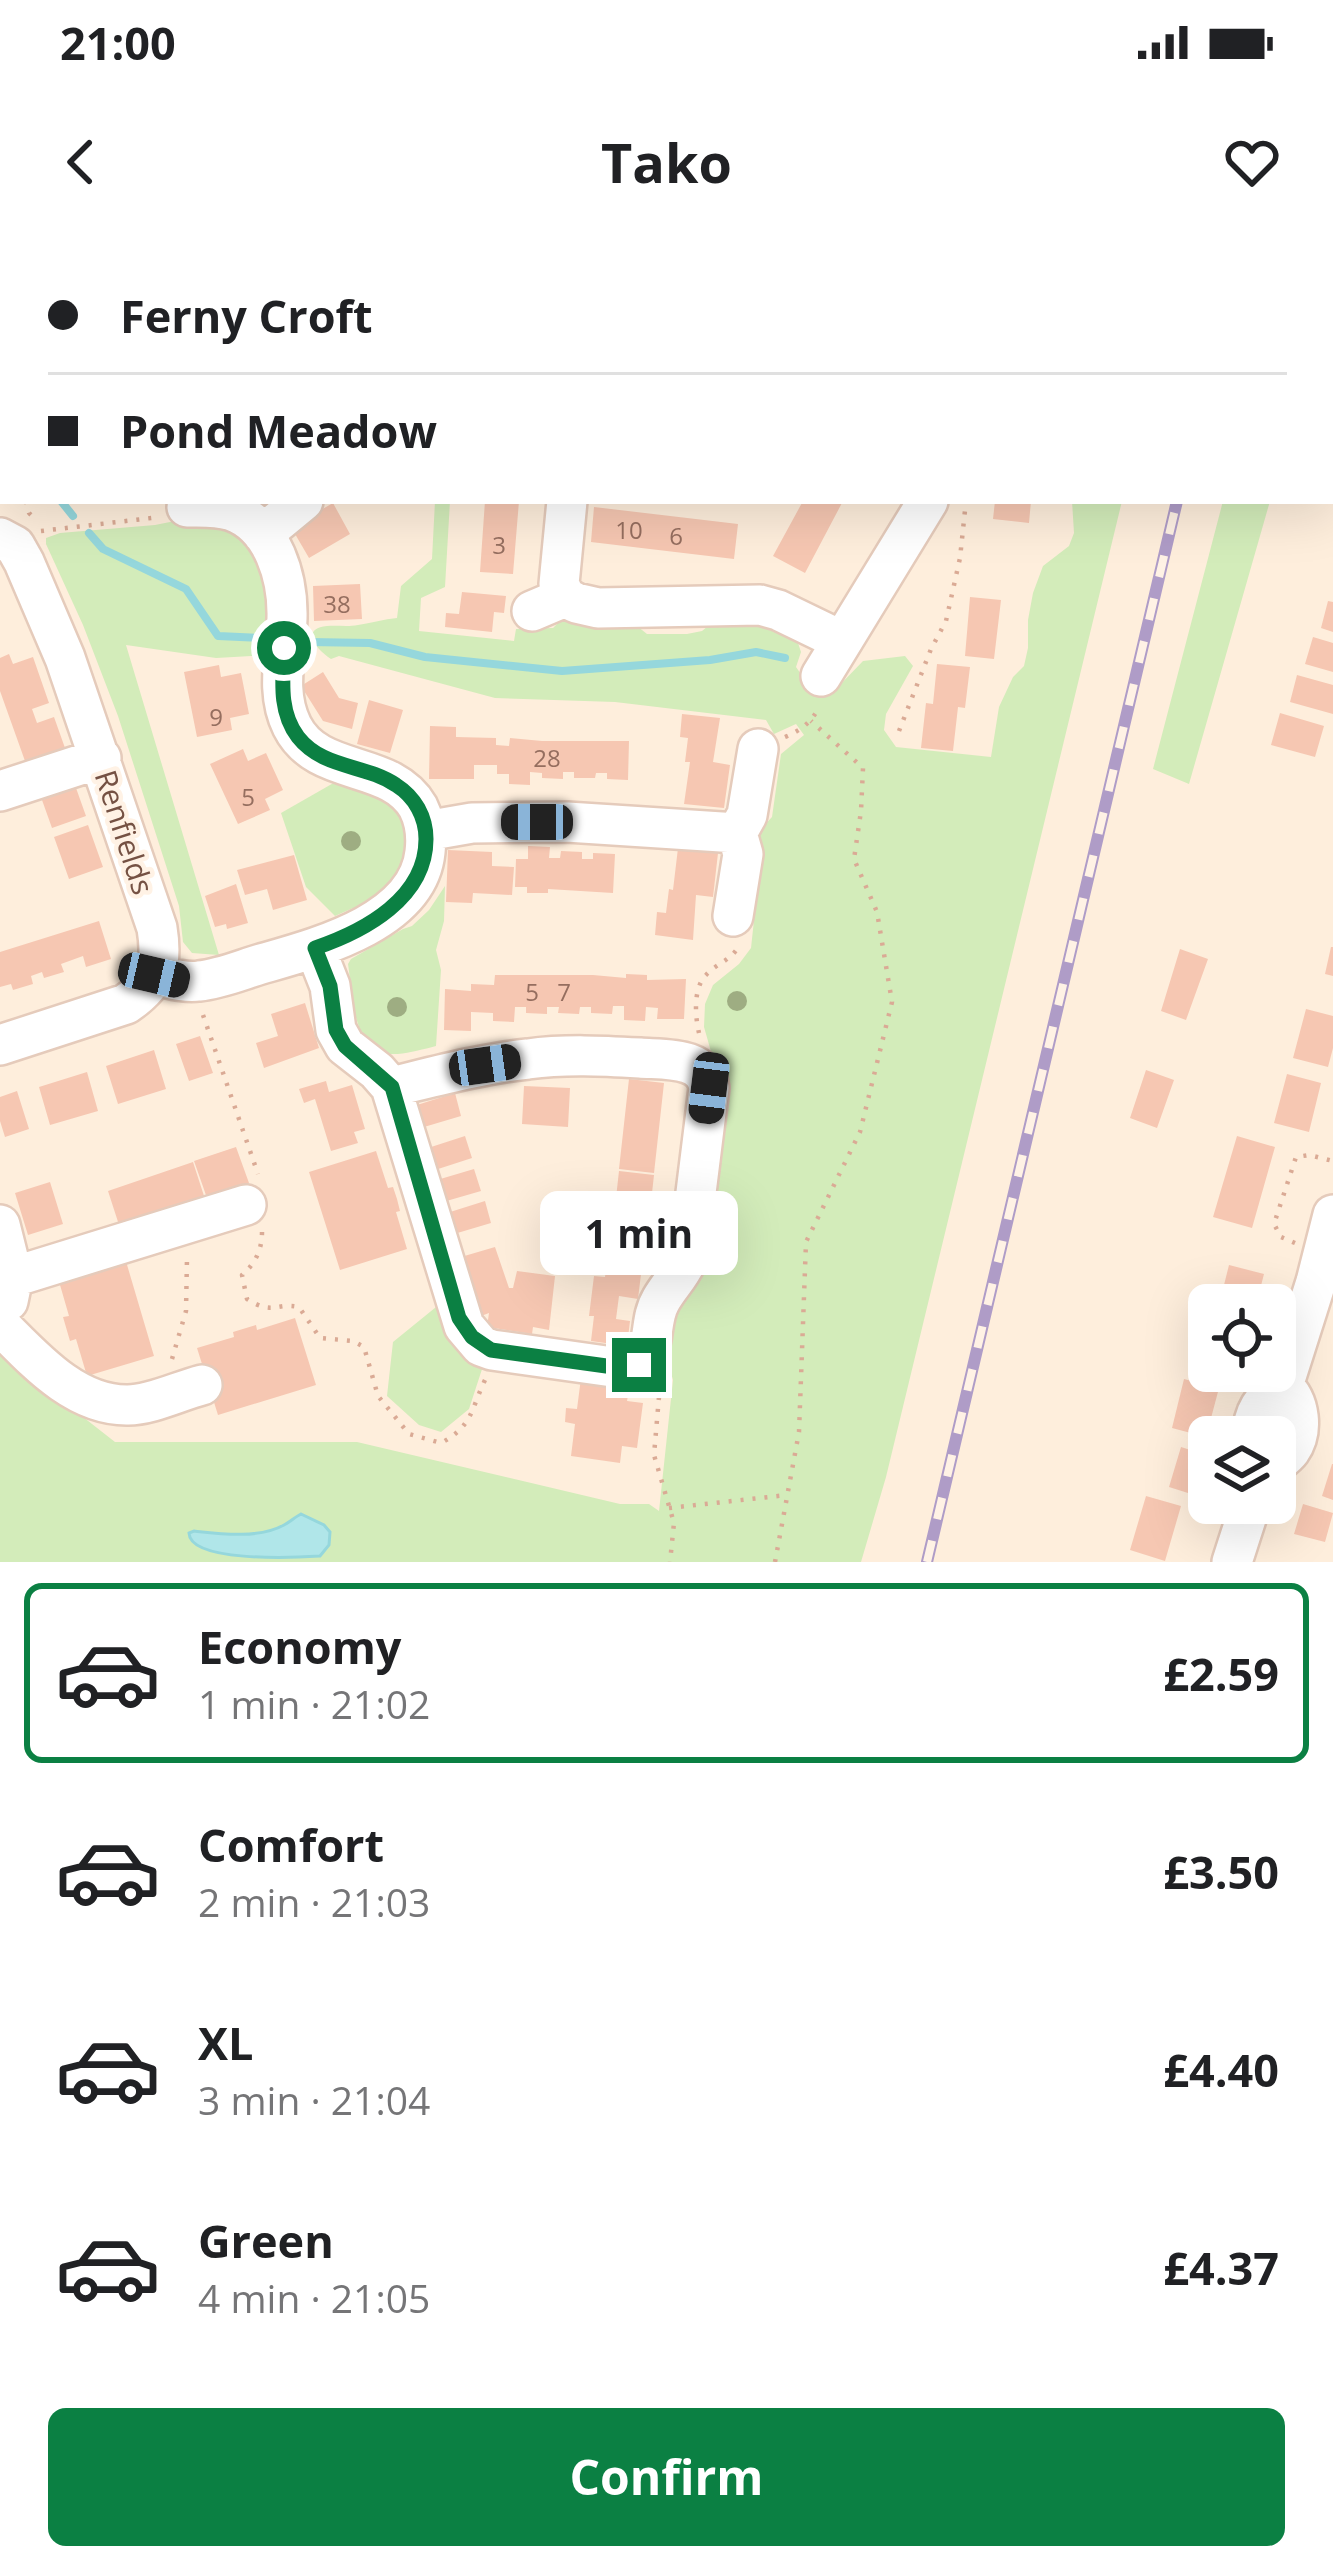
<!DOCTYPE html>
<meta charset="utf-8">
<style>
:root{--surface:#fff;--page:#f6f6f6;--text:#202124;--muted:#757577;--line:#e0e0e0;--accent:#0b8043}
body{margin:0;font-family:"Open Sans",sans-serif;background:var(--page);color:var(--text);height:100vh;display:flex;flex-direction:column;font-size:45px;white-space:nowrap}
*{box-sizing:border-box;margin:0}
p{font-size:39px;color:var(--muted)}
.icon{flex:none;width:66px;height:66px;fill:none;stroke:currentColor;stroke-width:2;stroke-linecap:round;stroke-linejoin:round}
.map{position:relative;height:1322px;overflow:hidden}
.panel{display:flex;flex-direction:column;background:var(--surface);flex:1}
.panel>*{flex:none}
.top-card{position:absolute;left:0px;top:0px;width:1335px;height:264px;box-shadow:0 12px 48px #0002;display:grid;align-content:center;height:264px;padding:0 48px;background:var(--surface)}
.buttons{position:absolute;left:1188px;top:1044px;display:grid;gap:24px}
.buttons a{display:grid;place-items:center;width:108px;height:108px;border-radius:18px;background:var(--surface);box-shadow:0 12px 48px #0002;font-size:60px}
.end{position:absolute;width:54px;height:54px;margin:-27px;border:15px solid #0b8043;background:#fff;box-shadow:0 0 0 6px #fff}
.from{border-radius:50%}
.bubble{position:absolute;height:84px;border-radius:18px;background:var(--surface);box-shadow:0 12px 48px #0002;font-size:39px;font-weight:700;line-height:84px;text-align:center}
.car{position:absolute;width:36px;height:72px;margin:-36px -18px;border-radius:15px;box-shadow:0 0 9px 3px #0007;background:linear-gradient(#222 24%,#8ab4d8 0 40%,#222 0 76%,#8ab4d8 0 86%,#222 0)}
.top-card b{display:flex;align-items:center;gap:42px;height:114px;font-size:45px}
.top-card b+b{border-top:3px solid var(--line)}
.top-card i{width:30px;height:30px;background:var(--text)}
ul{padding:21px 0 0;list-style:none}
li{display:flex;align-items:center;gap:36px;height:180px;margin:0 24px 18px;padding:0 24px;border:6px solid transparent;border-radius:18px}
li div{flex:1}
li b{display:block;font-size:45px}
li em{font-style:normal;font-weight:700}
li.selected{border-color:var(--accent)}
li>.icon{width:108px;height:108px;stroke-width:1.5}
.button{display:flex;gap:24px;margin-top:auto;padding:24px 48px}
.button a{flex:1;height:138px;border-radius:18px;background:var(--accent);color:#fff;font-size:48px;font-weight:700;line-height:138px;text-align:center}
.status{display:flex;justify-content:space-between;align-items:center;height:84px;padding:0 60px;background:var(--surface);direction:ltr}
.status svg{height:33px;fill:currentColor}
header{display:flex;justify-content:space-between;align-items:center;height:156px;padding:0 48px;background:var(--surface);font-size:54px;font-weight:700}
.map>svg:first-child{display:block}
.green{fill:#d3ecba}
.water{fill:#b0e6e9;stroke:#95d7dc;stroke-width:3}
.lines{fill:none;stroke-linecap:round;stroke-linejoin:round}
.stream{stroke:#95d7dc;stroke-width:8}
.building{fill:#f6c7b2}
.minor-casing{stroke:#e5cbbb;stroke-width:44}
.path{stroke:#daaa95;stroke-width:4.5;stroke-dasharray:3 9;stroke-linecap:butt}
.minor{stroke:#fff;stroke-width:39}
.rail-casing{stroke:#af9cc7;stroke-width:12}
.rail{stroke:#fff2e5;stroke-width:8;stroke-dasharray:22;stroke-linecap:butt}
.tree{fill:#9ead82}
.route{stroke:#0b8043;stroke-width:15}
.labels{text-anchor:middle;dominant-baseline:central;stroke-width:9;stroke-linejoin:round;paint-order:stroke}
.number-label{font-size:24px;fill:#956e5f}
.street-label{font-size:30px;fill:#755143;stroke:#fff2e5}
</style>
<div class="status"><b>21:00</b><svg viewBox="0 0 49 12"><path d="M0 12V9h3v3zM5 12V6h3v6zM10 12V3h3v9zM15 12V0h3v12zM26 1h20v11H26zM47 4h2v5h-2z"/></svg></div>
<header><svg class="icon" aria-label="back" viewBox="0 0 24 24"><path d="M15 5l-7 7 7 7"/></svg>Tako<svg class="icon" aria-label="heart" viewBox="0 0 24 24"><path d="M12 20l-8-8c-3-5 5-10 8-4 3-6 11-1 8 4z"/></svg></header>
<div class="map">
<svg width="1333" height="1322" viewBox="0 0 1333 1322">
<rect width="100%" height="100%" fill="#feeedc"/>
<path class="green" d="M0 0H118L120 3H3V174H0Z
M672 0H954V3H671Z
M435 261H450L445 347 421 358 419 391 514 401 516 389 553 388 563 378 637 386 647 394H687L702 391 713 382 761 381 797 400 801 412 796 427 803 437 836 449 863 421 905 416 913 426 886 474 884 490 896 507 991 517 999 467 1013 437 1024 426 1028 408V380L1033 353 1043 326 1069 306 1074 293 1072 261H1122L886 1237 861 1322H0V1112L115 1202H357L620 1264H649L659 1271 673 1140 666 1116 714 822 704 787 705 764 713 745 739 724 751 708 758 643 754 629 759 591 772 577 781 514 804 495 796 484 774 494 766 480 615 462 495 458 339 416 331 419C317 410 299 389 327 386 337 385 347 387 358 385 371 383 384 379 397 378L401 346 432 319Z
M1223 261H1270L1189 544 1153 529Z
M185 279 220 285 241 298 257 317 265 355V371L273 386 267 415 216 418 126 405 219 715 192 713 183 702 179 666 118 476 83 385 46 304V298L60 293 155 285Z
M337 541C353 547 378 552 391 563 398 568 403 578 405 587 418 628 385 649 358 673L353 668 335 676 306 647 281 573Z
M445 646 444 681 436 710 441 730 436 806C424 809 410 813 398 814 351 817 353 755 348 724L351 719 403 689 412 686 429 670Z
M441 1063 485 1120 469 1169 441 1192 419 1185 387 1156 393 1102Z"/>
<path class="water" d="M301 1274 324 1285 330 1292 329 1305 320 1316C290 1318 190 1322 189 1293L194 1291C221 1294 259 1299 284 1285 290 1282 295 1277 301 1274Z"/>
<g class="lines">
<path class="stream" d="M0 130 3 139
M61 261 73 276
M89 293 103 309 186 349 218 396 261 398
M309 402 370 403 425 417 562 431 710 420 756 412 785 418"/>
</g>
<path class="building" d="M485 261H519L513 334 480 332Z
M803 261H843L805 333 773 316Z
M995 261H1031L1029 283 993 279Z
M333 263 350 294 309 318 291 287Z
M594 267 738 284 734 319 591 302Z
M360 344 362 379 314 381 313 346Z
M462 352 506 356 504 373 494 372 492 392 445 387 446 373 459 374Z
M970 357 1001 360 994 419 965 416Z
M1328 361 1333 362V392L1321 388Z
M1313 397 1333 403V432L1305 424Z
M9 414 13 424 33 417 49 463 32 469 37 483 54 477 65 508 25 521 0 451V418Z
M937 424 970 427 965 468 958 467 953 511 921 508 926 463 933 464Z
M219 425 221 437 241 433 249 474 230 478 232 490 197 497 184 432Z
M323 432 339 458 358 463 352 489 323 481 301 446Z
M1297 435 1333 445V474L1290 462Z
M369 460 403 470 390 513 357 504Z
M1280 473 1324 486 1315 517 1271 505Z
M682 474 720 478 713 522 730 525 724 568 684 564 690 522H685L688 498 680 497Z
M430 486 456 487V497L496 498V505L509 506 510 498 542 501H629L628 540 607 539V533H596L595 538H574V532H563V539L542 538V533L530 532V545L509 544V534H497V525H474V539H429Z
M243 509 248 521 266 513 283 550 265 559 270 570 238 584 210 524Z
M76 548 86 576 52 588 42 560Z
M88 585 103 627 69 639 54 597Z
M528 606 550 607 549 618H560L561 611 582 612V619H593V613L615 614 613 653 548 649V653H527V647H515L516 619H528Z
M678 608 718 613 713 657 696 655 693 700 655 695 657 672 666 673 669 649 673 650Z
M448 610 492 612V626L514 627 512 655 473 653 472 663 446 662Z
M294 615 307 660 273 670 267 649 245 655 237 630Z
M236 644 248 683 227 689 226 684 215 687 205 656Z
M99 681 111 719 86 727 83 716 61 724 64 732 44 738 42 732 31 736 33 744 13 750 11 744 0 747V712Z
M1331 707H1333V736L1325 734Z
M1180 709 1208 719 1186 780 1161 771Z
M626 734 647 735V740L686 739 684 779H657L658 768 646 767 645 781 624 780V766H613L612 774 591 773V767H580L579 774 558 773 559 767H547V774L526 773V767H515L514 782 493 781V773L471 772V791L444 790 445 749 471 751V744L494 745 495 735H593L626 738Z
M305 763 319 808 264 828 256 803 278 796 271 774Z
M1306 769 1333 776V808L1328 827 1293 818Z
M200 796 213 833 189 841 176 804Z
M154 810 166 849 118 864 106 826Z
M1146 830 1174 840 1157 888 1130 878Z
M87 832 98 871 50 885 39 847Z
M1287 834 1321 843 1309 892 1274 883Z
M629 839 664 843 654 933 619 929Z
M326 841 329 852 352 845 365 889 354 892 358 903 331 911 315 859 304 863 299 849Z
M524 846 570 848 568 887 522 884Z
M17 851 29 889 5 897 0 881V857Z
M455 853 461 876 424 887 417 865Z
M465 896 472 918 435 930 428 908Z
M1237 896 1275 907 1252 988 1213 977Z
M236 907 249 943 207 958 194 921Z
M376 911 388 948 393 947 397 959 400 971 396 972 407 1009 340 1030 309 932Z
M193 922 205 959 120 988 108 951Z
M474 929 481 951 443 962 437 940Z
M619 931 654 935 649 980 614 976Z
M50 942 63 984 28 995 15 953Z
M485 961 491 983 454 994 447 973Z
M613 978 649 982 644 1026 608 1022Z
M495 1007 509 1048H513L517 1031 555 1036 549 1090 533 1087 532 1094 487 1087 489 1073 481 1076 461 1017Z
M125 1018 154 1116 87 1136 76 1099 70 1101 63 1077 69 1076 58 1038Z
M1229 1025 1264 1034 1256 1065H1219Z
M606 1029 641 1034 638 1059 619 1056 616 1079 630 1081 627 1106 591 1101 594 1076H589L594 1036 605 1037Z
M295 1078 316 1145 218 1175 197 1108 234 1097 233 1092 256 1085 257 1090Z
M581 1138 630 1144 627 1161 643 1163 637 1208 622 1206 620 1223 571 1216 575 1184 565 1182 566 1168 577 1169Z
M1184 1139 1219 1148 1206 1197 1172 1188Z
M1181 1207 1209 1216 1207 1259 1169 1247Z
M1332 1224H1333V1260L1322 1256Z
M1146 1256 1181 1266 1165 1321 1130 1310Z
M1303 1264 1333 1273 1325 1302 1294 1294Z"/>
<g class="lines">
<g class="minor-casing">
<path id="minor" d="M988 3V0
M263 294 303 261
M0 298 15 306 24 322 65 418 157 688C163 725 157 743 126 764L0 805
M565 357 559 344 567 261
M532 371 565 357 576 363 598 368 760 365 778 370 842 401
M821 436 928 261
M0 551 101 518
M426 591 472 583 567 582 737 593
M733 676 743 614 737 593 747 575 758 509
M315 708 330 746 336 790 345 806 377 831 391 847 464 1086 481 1106 492 1110 627 1129C661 1117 646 1085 661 1060 670 1044 682 1034 688 1017L709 848C705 816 665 820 640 818 603 816 565 814 528 819 481 824 437 836 391 847
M154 735C169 738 184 743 199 741 220 739 241 730 261 724 317 708 418 682 425 612 427 596 425 581 418 567 390 519 318 538 292 486 275 452 286 415 287 378 288 339 274 286 232 271 218 266 202 267 187 267
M0 985 13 1037 8 1061
M13 1037 246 965
M0 1085C34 1119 75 1166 128 1165 151 1165 179 1151 202 1145
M1283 1146 1316 1042 1333 975
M1252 1197C1253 1173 1262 1158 1283 1146 1300 1161 1304 1191 1290 1211 1289 1213 1277 1223 1275 1224
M1232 1322 1251 1263"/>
</g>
<path class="path" d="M1 0 3 8
M26 261 29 273 33 277
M41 291 160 277
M899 491 931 409 946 381 960 318 966 261
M785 497C802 490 811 482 820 466
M203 775 258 934
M699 793C695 776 693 748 706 735 716 724 729 721 737 709
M262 992C262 1010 255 1024 242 1035L247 1059C274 1076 276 1062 299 1067L320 1098 353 1101 364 1107 378 1156 409 1194 441 1203C473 1186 471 1169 485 1140
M1295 1003 1281 997 1274 984 1296 917 1309 915 1333 921
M172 1119 186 1071 187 1018
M660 1145 654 1215 674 1283 670 1322
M669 1268 787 1255
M775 1322 799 1192 806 1002 860 892 892 762 877 672 854 619 861 571 863 528 811 481"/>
<use href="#minor" class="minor"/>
<g class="rail-casing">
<path id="rail" d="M1238 3 1239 0
M927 1322 1177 261"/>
</g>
<use href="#rail" class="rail"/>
</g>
<g class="tree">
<circle cx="351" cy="601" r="10"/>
<circle cx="737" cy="761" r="10"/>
<circle cx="397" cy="767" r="10"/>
</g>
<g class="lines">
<path class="route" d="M284 408C283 438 278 471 298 497 323 529 365 524 396 545 415 557 426 577 426 599 426 658 365 691 315 708L330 746 336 790 345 806 392 847 459 1078 472 1097 491 1110 628 1129 639 1125"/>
</g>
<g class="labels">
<g class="number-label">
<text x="629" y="289">10</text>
<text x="676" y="295">6</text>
<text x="499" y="304">3</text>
<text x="337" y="363">38</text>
<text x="216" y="476">9</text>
<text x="547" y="517">28</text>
<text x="248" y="556">5</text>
<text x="532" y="751">5</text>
<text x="564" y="751">7</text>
</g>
<g class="street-label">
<text transform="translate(125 592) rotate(72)">Renfields</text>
</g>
</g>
</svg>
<div class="buttons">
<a><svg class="icon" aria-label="locate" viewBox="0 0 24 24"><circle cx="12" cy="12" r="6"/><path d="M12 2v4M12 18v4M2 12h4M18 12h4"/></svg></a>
<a><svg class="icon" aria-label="layers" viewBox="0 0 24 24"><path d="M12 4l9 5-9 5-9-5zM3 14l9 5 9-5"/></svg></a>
</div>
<i class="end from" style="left:284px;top:408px"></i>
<i class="end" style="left:639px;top:1125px"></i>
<div class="bubble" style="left:540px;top:951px;width:198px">1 min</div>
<i class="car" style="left:537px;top:582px;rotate:270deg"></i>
<i class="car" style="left:154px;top:735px;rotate:103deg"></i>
<i class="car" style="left:485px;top:825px;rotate:82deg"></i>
<i class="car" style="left:709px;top:848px;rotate:187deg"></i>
<div class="top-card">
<b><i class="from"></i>Ferny Croft</b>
<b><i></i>Pond Meadow</b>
</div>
</div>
<section class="panel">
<ul>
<li class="selected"><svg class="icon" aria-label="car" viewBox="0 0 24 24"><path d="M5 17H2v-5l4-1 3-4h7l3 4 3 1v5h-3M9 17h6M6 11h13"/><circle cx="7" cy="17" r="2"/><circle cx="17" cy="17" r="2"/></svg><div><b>Economy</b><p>1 min · 21:02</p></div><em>£2.59</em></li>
<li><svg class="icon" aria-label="car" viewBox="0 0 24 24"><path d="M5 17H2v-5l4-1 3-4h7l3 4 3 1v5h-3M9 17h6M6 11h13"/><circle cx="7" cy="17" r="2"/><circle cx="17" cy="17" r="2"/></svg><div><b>Comfort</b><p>2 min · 21:03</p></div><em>£3.50</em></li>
<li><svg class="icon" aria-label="car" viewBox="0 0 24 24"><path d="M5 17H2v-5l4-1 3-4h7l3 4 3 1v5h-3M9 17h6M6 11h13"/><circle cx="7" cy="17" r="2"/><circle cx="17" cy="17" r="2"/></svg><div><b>XL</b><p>3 min · 21:04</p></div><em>£4.40</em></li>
<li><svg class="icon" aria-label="car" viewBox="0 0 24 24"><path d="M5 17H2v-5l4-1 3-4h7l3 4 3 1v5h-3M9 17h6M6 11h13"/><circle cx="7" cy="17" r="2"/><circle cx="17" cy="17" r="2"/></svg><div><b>Green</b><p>4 min · 21:05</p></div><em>£4.37</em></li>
</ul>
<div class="button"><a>Confirm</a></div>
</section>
